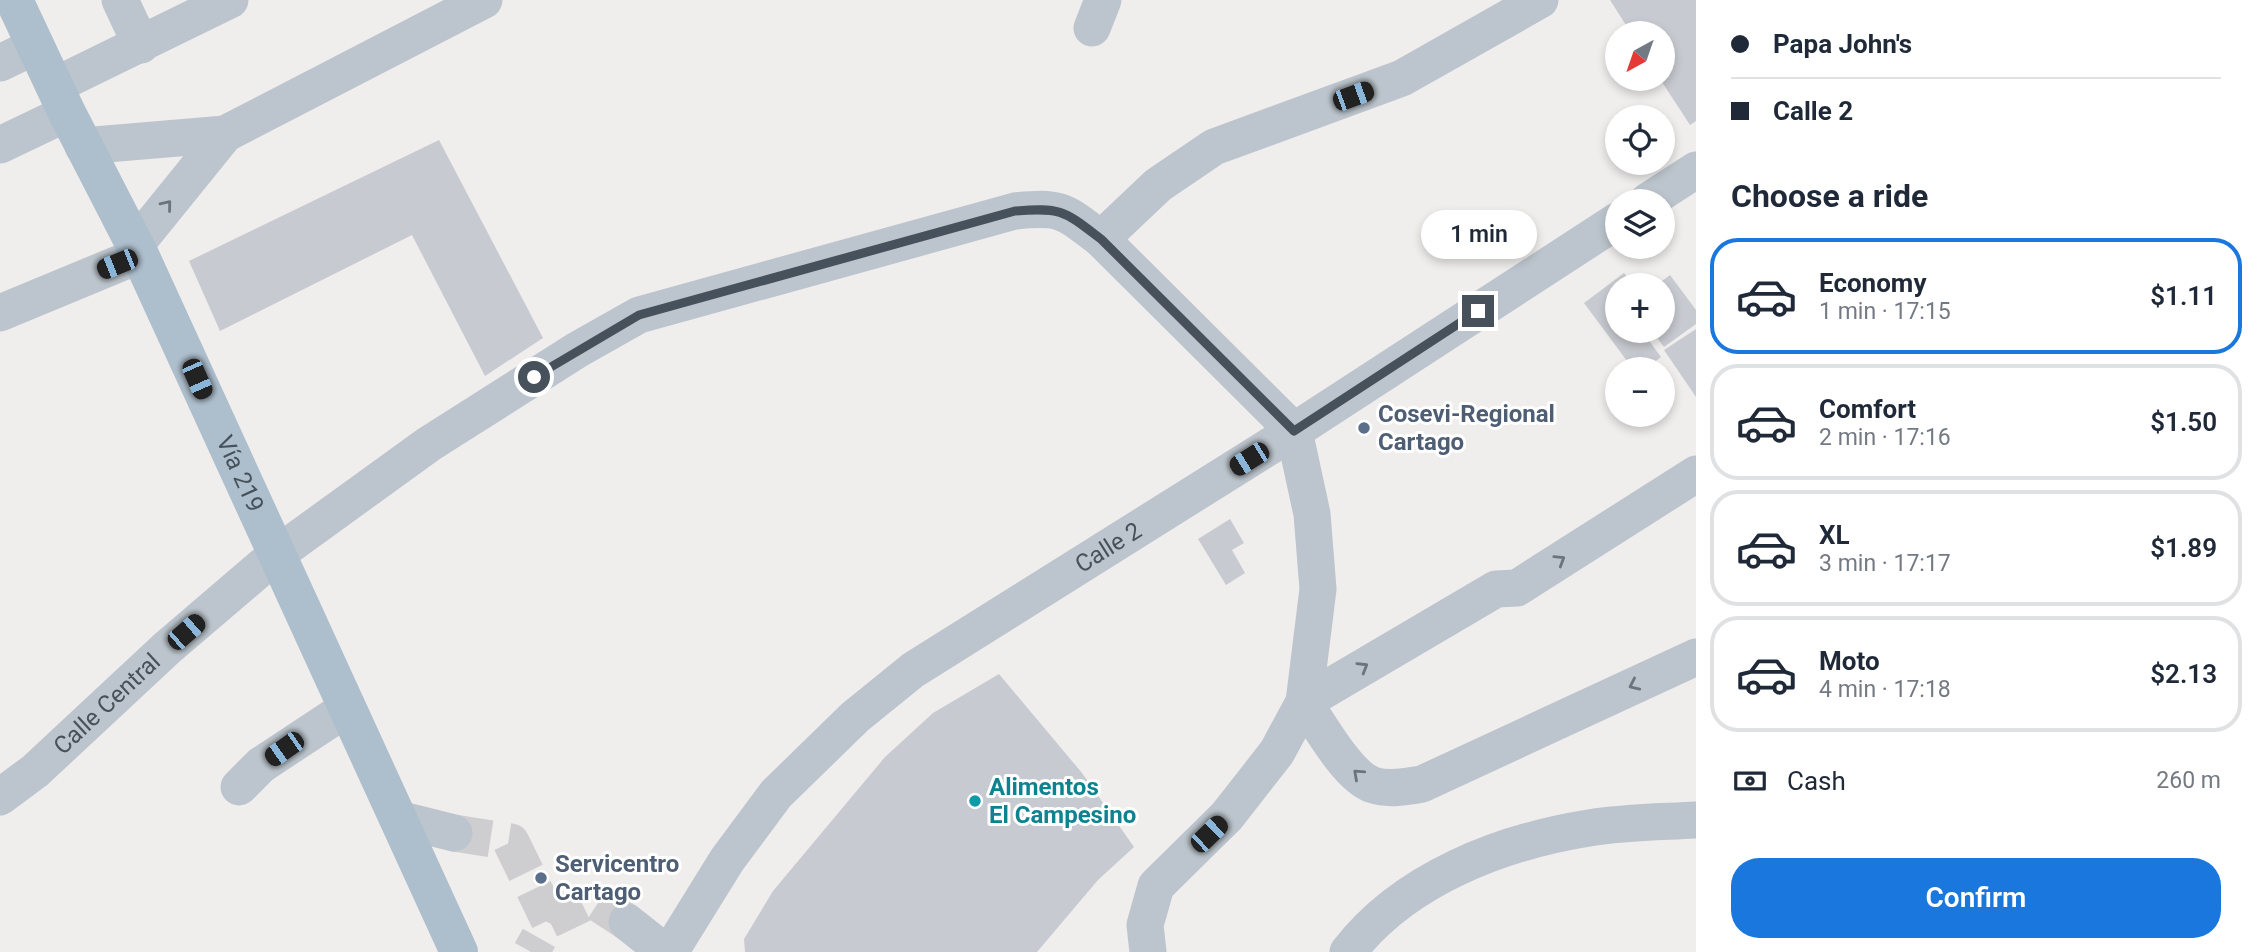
<!DOCTYPE html>
<meta charset="utf-8">
<style>
:root{--surface:#fff;--page:#f6f6f7;--text:#1f2937;--muted:#747a83;--line:#e0e1e3;--accent:#1a77dd}
body{margin:0;font-family:Roboto,sans-serif;background:var(--page);color:var(--text);height:100vh;display:flex;flex-direction:column;font-size:26px;white-space:nowrap}
*{box-sizing:border-box;margin:0}
p{font-size:23px;color:var(--muted)}
.icon{flex:none;width:38px;height:38px;fill:none;stroke:currentColor;stroke-width:2;stroke-linecap:round;stroke-linejoin:round}
.map{position:relative;flex:1;overflow:hidden}
.drawer{display:flex;flex-direction:column;background:var(--surface);width:560px}
.drawer>*{flex:none}
.hud{display:grid;align-content:center;height:154px;padding:0 35px;background:var(--surface)}
.needle{width:46px;rotate:220deg}
.fabs{position:absolute;left:1605px;top:21px;display:grid;gap:14px}
.fabs a{display:grid;place-items:center;width:70px;height:70px;border-radius:50%;background:var(--surface);box-shadow:0 4px 10px #0003;font-size:35px}
.end{position:absolute;width:32px;height:32px;margin:-16px;border:9px solid #46515b;background:#fff;box-shadow:0 0 0 4px #fff}
.from{border-radius:50%}
.bubble{position:absolute;height:49px;border-radius:24px;background:var(--surface);box-shadow:0 4px 10px #0003;font-size:23px;font-weight:600;line-height:49px;text-align:center}
.car{position:absolute;width:21px;height:42px;margin:-21px -10px;border-radius:9px;box-shadow:0 0 5px 2px #0007;background:linear-gradient(#222 24%,#8ab4d8 0 40%,#222 0 76%,#8ab4d8 0 86%,#222 0)}
.hud b{display:flex;align-items:center;gap:24px;height:66px;font-size:26px}
.hud b+b{border-top:2px solid var(--line)}
.hud i{width:18px;height:18px;background:var(--text)}
ul{padding:0;list-style:none}
li{display:flex;align-items:center;gap:21px;height:116px;margin:0 14px 10px;padding:0 21px;border:4px solid var(--line);border-radius:28px}
li div{flex:1}
li b{display:block;font-size:26px}
li em{font-style:normal;font-weight:600}
li.on{border-color:var(--accent)}
li>.icon{width:63px;height:63px;stroke-width:1.5}
h2{padding:0 35px;font-size:32px;line-height:84px}
.pay{display:flex;align-items:center;gap:18px;height:77px;padding:0 35px;font-size:26px}
.pay p{margin-inline-start:auto}
.action{display:flex;gap:14px;margin-top:auto;padding:14px 35px}
.action a{flex:1;height:80px;border-radius:28px;background:var(--accent);color:#fff;font-size:28px;font-weight:600;line-height:80px;text-align:center}
main{display:flex;flex:1;min-height:0}
.map>svg:first-child{display:block}
.building{fill:#c7cad0}
.lines{fill:none;stroke-linecap:round;stroke-linejoin:round}
.minor-tunnel{stroke:#ceced0;stroke-width:37;stroke-dasharray:37 18;stroke-linecap:butt}
.minor{stroke:#bcc5cd;stroke-width:37}
.major{stroke:#adbecc;stroke-width:38}
.oneway{stroke:#69747d}
.route{stroke:#46515b;stroke-width:9}
.service-dot{fill:#5c6f8a;stroke:#fff;stroke-width:2.5}
.culture-dot{fill:#0f9aa8;stroke:#fff;stroke-width:2.5}
.labels{text-anchor:middle;dominant-baseline:central;stroke-width:6;stroke-linejoin:round;paint-order:stroke}
.service-label{font-size:24px;font-weight:bold;fill:#4e5e75;stroke:#fff;text-anchor:start}
.street-label{font-size:24px;fill:#46515b;stroke:#fff}
.culture-label{font-size:24px;font-weight:bold;fill:#0d838f;stroke:#fff;text-anchor:start}
</style>
<main>
<div class="map">
<svg width="1696" height="952" viewBox="0 0 1696 952">
<rect width="100%" height="100%" fill="#f0eded"/>
<path class="building" d="M1610 0H1696V121L1690 125 1660 79 1662 33H1631Z
M439 140 543 338 485 376 412 235 220 331 189 261Z
M1624 273 1633 285H1617V331H1642L1661 357 1645 369H1633L1584 303Z
M1670 275 1696 310V324L1664 347 1652 331H1662V285H1657Z
M1696 329V397L1664 350Z
M1230 519 1244 543 1232 550 1245 573 1226 585 1198 539Z
M999 674 1082 773 1134 847 1098 880 1037 952H745L744 939 773 891 885 757 933 713Z"/>
<g class="lines">
<path class="minor-tunnel" d="M454 833 511 842 549 920 531 952
M549 920 592 899 627 922"/>
<g class="minor">
<path d="M120 0 141 45"/>
<path d="M1092 28 1103 0"/>
<path d="M0 63 35 46"/>
<path d="M54 86 230 0"/>
<path d="M0 145 67 113"/>
<path d="M83 146 225 134"/>
<path d="M1648 201 1696 170"/>
<path d="M1101 239 1158 185 1214 147 1402 78 1540 0"/>
<path d="M136 244 225 134 484 0"/>
<path d="M0 313 140 255"/>
<path d="M1304 702C1319 724 1348 777 1373 785 1388 790 1406 787 1422 784L1696 657"/>
<path d="M1304 702 1496 589 1517 588 1696 474"/>
<path d="M239 787 261 765 346 709"/>
<path id="s1" d="M0 797 35 771 167 648 277 554 429 444 577 350 639 315 1015 211C1062 206 1064 211 1101 239L1294 431 1312 514 1318 589 1304 702 1277 752 1227 816 1156 886 1145 925 1148 952"/>
<path d="M398 819 454 833"/>
<path d="M627 922 665 952"/>
<path id="s2" d="M670 952 727 860 776 794 855 717 913 670 1294 431 1617 221"/>
<path d="M1348 952C1404 879 1501 842 1589 828 1624 822 1661 822 1696 820"/>
</g>
<path class="major" id="s3" d="M14 0 67 113 140 255 459 952"/>
</g>
<defs><path id="oneway-chevron" d="M-2-3.5L2.5 0L-2 3.5" fill="none" stroke-width="1.6" stroke-linecap="round" stroke-linejoin="round" transform="scale(1.75)"/></defs>
<g class="oneway">
<use href="#oneway-chevron" transform="translate(167 205) rotate(-51)"/>
<use href="#oneway-chevron" transform="translate(1560 560) rotate(-32)"/>
<use href="#oneway-chevron" transform="translate(1363 667) rotate(-31)"/>
<use href="#oneway-chevron" transform="translate(1634 685) rotate(155)"/>
<use href="#oneway-chevron" transform="translate(1358 774) rotate(-138)"/>
</g>
<g class="lines">
<path class="route" d="M534 377 639 315 1015 211C1062 207 1064 211 1101 239L1294 431 1478 311"/>
</g>
<g class="service-dot">
<circle cx="1364" cy="428" r="7"/>
<circle cx="541" cy="878" r="7"/>
</g>
<circle class="culture-dot" cx="975" cy="801" r="7"/>
<g class="labels">
<g class="service-label">
<text x="1378" y="414">Cosevi-Regional<tspan x="1378" dy="28">Cartago</tspan></text>
<text x="555" y="864">Servicentro<tspan x="555" dy="28">Cartago</tspan></text>
</g>
<g class="street-label">
<text stroke="none"><textPath href="#s3" startOffset="525">Vía 219</textPath></text>
<text stroke="none"><textPath href="#s2" startOffset="606">Calle 2</textPath></text>
<text stroke="none"><textPath href="#s1" startOffset="142">Calle Central</textPath></text>
</g>
<g class="culture-label">
<text x="989" y="787">Alimentos<tspan x="989" dy="28">El Campesino</tspan></text>
</g>
</g>
</svg>
<div class="fabs">
<a><svg class="needle" viewBox="-14 -14 28 28"><path d="M0-13l5 13h-10z" fill="#e53935"/><path d="M0 13l5-13h-10z" fill="#747a83"/></svg></a>
<a><svg class="icon" aria-label="locate" viewBox="0 0 24 24"><circle cx="12" cy="12" r="6"/><path d="M12 2v4M12 18v4M2 12h4M18 12h4"/></svg></a>
<a><svg class="icon" aria-label="layers" viewBox="0 0 24 24"><path d="M12 4l9 5-9 5-9-5zM3 14l9 5 9-5"/></svg></a>
<a>+</a>
<a>−</a>
</div>
<i class="end from" style="left:534px;top:377px"></i>
<i class="end" style="left:1478px;top:311px"></i>
<div class="bubble" style="left:1421px;top:210px;width:116px">1 min</div>
<i class="car" style="left:1353px;top:96px;rotate:70deg"></i>
<i class="car" style="left:117px;top:264px;rotate:248deg"></i>
<i class="car" style="left:197px;top:379px;rotate:156deg"></i>
<i class="car" style="left:1249px;top:459px;rotate:238deg"></i>
<i class="car" style="left:186px;top:632px;rotate:49deg"></i>
<i class="car" style="left:284px;top:749px;rotate:235deg"></i>
<i class="car" style="left:1209px;top:834px;rotate:46deg"></i>
</div>
<section class="drawer">
<div class="hud">
<b><i class="from"></i>Papa John's</b>
<b><i></i>Calle 2</b>
</div>
<h2>Choose a ride</h2>
<ul>
<li class="on"><svg class="icon" aria-label="car" viewBox="0 0 24 24"><path d="M5 17H2v-5l4-1 3-4h7l3 4 3 1v5h-3M9 17h6M6 11h13"/><circle cx="7" cy="17" r="2"/><circle cx="17" cy="17" r="2"/></svg><div><b>Economy</b><p>1 min · 17:15</p></div><em>$1.11</em></li>
<li><svg class="icon" aria-label="car" viewBox="0 0 24 24"><path d="M5 17H2v-5l4-1 3-4h7l3 4 3 1v5h-3M9 17h6M6 11h13"/><circle cx="7" cy="17" r="2"/><circle cx="17" cy="17" r="2"/></svg><div><b>Comfort</b><p>2 min · 17:16</p></div><em>$1.50</em></li>
<li><svg class="icon" aria-label="car" viewBox="0 0 24 24"><path d="M5 17H2v-5l4-1 3-4h7l3 4 3 1v5h-3M9 17h6M6 11h13"/><circle cx="7" cy="17" r="2"/><circle cx="17" cy="17" r="2"/></svg><div><b>XL</b><p>3 min · 17:17</p></div><em>$1.89</em></li>
<li><svg class="icon" aria-label="car" viewBox="0 0 24 24"><path d="M5 17H2v-5l4-1 3-4h7l3 4 3 1v5h-3M9 17h6M6 11h13"/><circle cx="7" cy="17" r="2"/><circle cx="17" cy="17" r="2"/></svg><div><b>Moto</b><p>4 min · 17:18</p></div><em>$2.13</em></li>
</ul>
<div class="pay"><svg class="icon" aria-label="cash" viewBox="0 0 24 24"><path d="M3 7h18v10H3z"/><circle cx="12" cy="12" r="2"/></svg>Cash<p>260 m</p></div>
<div class="action"><a>Confirm</a></div>
</section>
</main>
